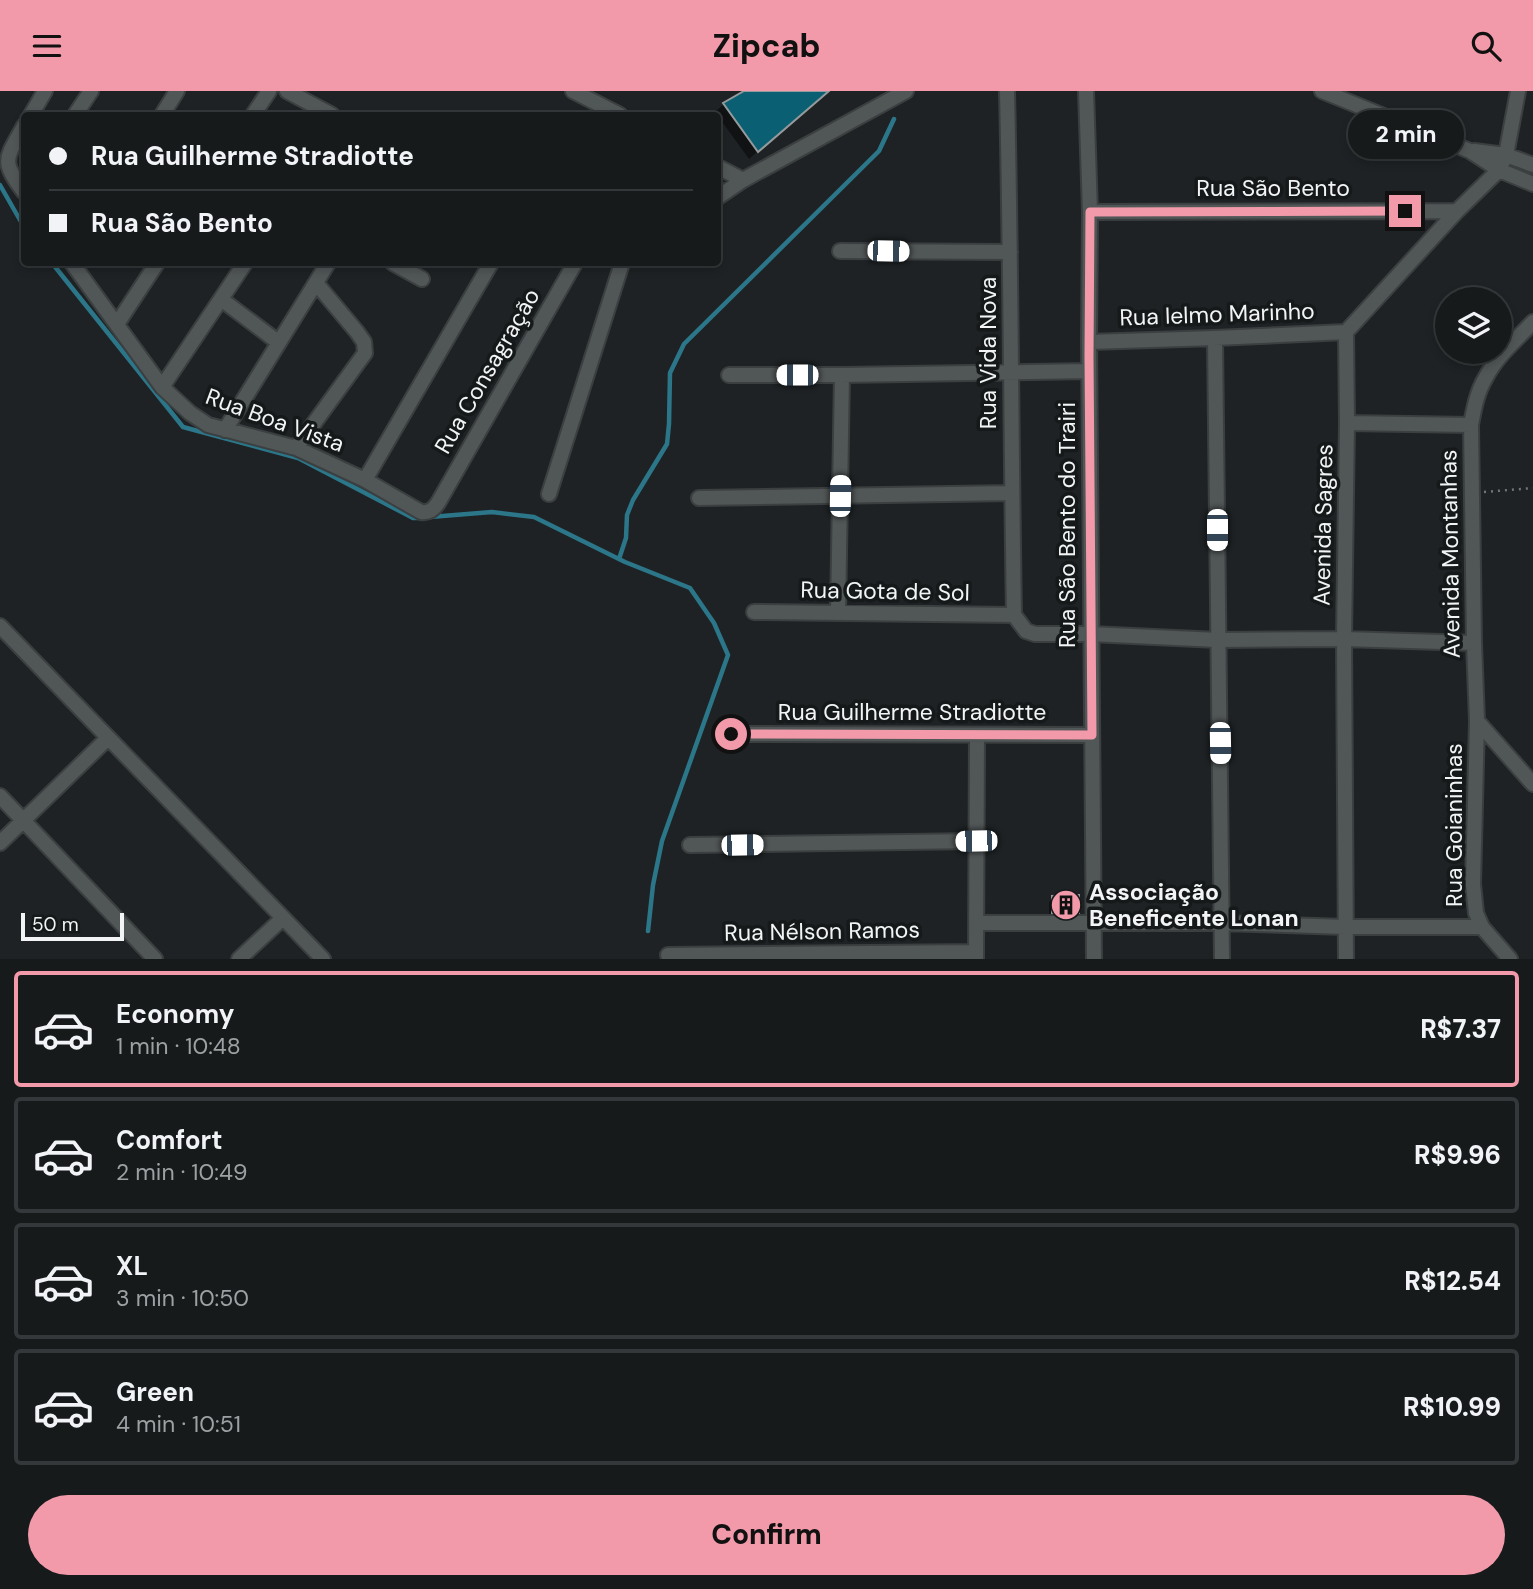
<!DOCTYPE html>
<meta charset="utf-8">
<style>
:root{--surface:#161a1b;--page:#1f2324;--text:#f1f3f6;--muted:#9ea1a3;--line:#35383a;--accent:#f39aaa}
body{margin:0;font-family:"DM Sans",sans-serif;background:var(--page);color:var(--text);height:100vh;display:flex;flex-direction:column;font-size:26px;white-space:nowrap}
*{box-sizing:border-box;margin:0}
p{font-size:23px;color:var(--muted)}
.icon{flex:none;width:38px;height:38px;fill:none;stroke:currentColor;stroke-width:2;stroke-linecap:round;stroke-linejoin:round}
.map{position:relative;height:868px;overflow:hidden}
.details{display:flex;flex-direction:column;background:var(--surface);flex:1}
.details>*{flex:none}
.top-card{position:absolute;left:21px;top:21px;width:700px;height:154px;border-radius:7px;box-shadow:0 4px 10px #0003,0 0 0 2px var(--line);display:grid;align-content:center;height:154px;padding:0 28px;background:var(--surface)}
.buttons{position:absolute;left:1435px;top:196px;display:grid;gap:14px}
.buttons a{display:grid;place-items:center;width:77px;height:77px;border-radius:50%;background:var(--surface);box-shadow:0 4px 10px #0003,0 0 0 2px var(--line);font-size:35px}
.scale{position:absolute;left:21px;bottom:18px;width:103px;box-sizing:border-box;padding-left:7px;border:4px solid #f2f4f5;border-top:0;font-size:19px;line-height:24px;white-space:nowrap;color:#f2f4f5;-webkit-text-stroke:5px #15191a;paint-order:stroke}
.end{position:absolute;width:32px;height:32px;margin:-16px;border:9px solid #f39aaa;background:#111;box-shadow:0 0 0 4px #111}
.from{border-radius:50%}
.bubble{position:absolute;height:49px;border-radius:24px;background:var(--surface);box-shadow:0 4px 10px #0003,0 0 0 2px var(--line);font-size:23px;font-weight:800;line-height:49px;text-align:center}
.car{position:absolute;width:21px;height:42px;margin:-21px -10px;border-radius:9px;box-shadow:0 0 5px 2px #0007;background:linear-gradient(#fff 24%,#345 0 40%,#fff 0 76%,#345 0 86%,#fff 0)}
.top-card b{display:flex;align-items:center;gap:24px;height:66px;font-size:26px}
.top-card b+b{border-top:2px solid var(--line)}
.top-card i{width:18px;height:18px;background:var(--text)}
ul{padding:12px 0 0;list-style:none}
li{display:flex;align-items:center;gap:21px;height:116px;margin:0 14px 10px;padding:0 14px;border:4px solid var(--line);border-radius:7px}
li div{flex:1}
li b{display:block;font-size:26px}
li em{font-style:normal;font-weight:800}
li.on{border-color:var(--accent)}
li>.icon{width:63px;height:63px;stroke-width:1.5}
.action{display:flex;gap:14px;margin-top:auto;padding:14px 28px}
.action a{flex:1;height:80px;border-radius:42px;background:var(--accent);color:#111;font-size:28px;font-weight:800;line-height:80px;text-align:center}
header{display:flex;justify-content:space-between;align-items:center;height:91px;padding:0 28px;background:var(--accent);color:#111;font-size:32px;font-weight:800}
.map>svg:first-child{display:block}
.shadow{fill:#0007}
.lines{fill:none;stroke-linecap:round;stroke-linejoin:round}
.stream{stroke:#2c7689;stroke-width:4.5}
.building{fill:#0b5f72;stroke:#959a9c;stroke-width:2}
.minor-casing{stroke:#3b3f40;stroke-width:18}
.path{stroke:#717576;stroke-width:2.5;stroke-dasharray:2 5;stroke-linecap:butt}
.minor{stroke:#515657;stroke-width:14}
.route{stroke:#f39aaa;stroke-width:9}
.labels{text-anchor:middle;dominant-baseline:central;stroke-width:7;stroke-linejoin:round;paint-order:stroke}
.street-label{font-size:23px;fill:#f2f4f5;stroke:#15191a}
.poi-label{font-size:23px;font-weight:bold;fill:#f2f4f5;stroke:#15191a;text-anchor:start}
</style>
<header><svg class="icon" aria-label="menu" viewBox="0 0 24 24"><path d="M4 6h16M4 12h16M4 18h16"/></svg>Zipcab<svg class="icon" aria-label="search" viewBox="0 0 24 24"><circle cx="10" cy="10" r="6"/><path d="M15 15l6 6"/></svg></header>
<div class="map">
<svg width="1533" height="868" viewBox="0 0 1533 868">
<rect width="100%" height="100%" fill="#1e2224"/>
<path class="shadow" d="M748 0H828L749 68 715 21 724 13Z
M1053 807 1077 822 1073 826H1049V811Z"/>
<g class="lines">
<path class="stream" d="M0 94 24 136
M52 172 183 336 298 367 413 427H421
M430 426 492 421 534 426 625 471 690 497 714 532 728 564 662 750 653 794 648 840
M619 468 626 447 627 424 633 409 667 353 669 333 670 282 684 253 879 60 894 28"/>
</g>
<path class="building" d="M744 0H829L758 61 723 12Z
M1079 804V823H1052V805Z"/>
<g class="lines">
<g class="minor-casing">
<path id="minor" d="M287 0 332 24
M573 0 620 24
M1007 0C1011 175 1011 349 1014 524
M1086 0 1090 121 1089 251 1094 868
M1322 0 1470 60 1499 79 1533 93
M31 24 45 0
M75 24 91 0
M162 24 177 0
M253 24 269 0
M24 35C6 68 0 69 24 101
M1474 60 1506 64 1533 74
M718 76 743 89
M718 106 743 89 906 0
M1090 121 1457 120
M840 160 1010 161
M72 172 162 296 190 322 208 334 296 357 365 389 421 421C429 422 433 419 438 412L575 172
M393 172 422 188
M221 208 278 251
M1533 231C1517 248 1497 265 1486 286 1477 301 1474 317 1471 334L1474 552 1477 630 1533 693
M117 233 157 172
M1215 247 1222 868
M1089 251 1215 247 1346 241
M729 284H842L1089 280
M162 296 245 172
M1347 332 1471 334
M225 339 328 172
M296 357 365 262 364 251 357 241 316 192
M365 389 491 172
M549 403 622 172
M699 407 1011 402
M754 521 1014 524
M838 522 842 284
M1014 524 1026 540 1035 543H1091L1218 549 1344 548 1474 552
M0 535 323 868
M1477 630 1473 793 1476 822 1482 836
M731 643 1092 644
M0 705 155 868
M0 752 108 647
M690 754 976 750
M976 832H1222L1346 836H1482L1510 868
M668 864 976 861
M239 868 283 827
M976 868 977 645
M1346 868 1344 548 1347 332 1346 241 1457 120 1499 79 1506 64 1518 0"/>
</g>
<path class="path" d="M1484 401 1533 397"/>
<use href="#minor" class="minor"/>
</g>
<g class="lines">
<path class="route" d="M731 643 1092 644 1089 265 1090 121 1405 120"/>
</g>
<defs>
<g id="building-disc" transform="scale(1.575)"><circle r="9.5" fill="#f39aaa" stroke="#15191a"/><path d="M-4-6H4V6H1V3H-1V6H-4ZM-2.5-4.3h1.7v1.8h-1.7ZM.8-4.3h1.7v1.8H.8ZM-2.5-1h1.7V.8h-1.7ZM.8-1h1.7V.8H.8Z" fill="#111"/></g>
</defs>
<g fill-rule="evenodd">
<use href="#building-disc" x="1066" y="814"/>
</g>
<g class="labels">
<g class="street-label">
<text x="1273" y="97">Rua São Bento</text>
<text transform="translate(1217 223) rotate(-2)">Rua Ielmo Marinho</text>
<text transform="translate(988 262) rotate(-90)">Rua Vida Nova</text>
<text transform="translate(487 280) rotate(-60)">Rua Consagração</text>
<text transform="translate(275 329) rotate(20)">Rua Boa Vista</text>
<text transform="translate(1067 434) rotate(-90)">Rua São Bento do Trairi</text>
<text transform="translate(1323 434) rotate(-89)">Avenida Sagres</text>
<text transform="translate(1450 463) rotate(-91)">Avenida Montanhas</text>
<text transform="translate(885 500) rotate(1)">Rua Gota de Sol</text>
<text x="912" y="621">Rua Guilherme Stradiotte</text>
<text transform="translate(1454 734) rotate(-90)">Rua Goianinhas</text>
<text transform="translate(822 840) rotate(-1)">Rua Nélson Ramos</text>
</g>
<g class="poi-label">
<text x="1089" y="801">Associação<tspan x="1089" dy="26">Beneficente Lonan</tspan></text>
</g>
</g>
</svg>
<div class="buttons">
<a><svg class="icon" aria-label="layers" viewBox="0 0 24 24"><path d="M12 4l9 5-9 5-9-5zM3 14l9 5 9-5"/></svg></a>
</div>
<div class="scale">50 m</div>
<i class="end from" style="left:731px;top:643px"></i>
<i class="end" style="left:1405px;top:120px"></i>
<div class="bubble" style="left:1348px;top:19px;width:116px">2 min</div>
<i class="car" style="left:888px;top:160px;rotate:91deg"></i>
<i class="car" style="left:797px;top:284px;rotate:270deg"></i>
<i class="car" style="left:840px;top:405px;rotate:1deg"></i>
<i class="car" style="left:1217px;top:439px;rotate:180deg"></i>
<i class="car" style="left:1220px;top:652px;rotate:179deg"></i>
<i class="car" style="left:976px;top:750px;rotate:269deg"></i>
<i class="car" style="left:742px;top:754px;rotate:89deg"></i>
<div class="top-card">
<b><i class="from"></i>Rua Guilherme Stradiotte</b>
<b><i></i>Rua São Bento</b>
</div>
</div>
<section class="details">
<ul>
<li class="on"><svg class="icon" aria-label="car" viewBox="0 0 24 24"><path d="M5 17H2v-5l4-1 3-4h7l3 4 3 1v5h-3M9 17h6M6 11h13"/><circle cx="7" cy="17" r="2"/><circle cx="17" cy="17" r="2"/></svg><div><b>Economy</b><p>1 min · 10:48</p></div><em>R$7.37</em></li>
<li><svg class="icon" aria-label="car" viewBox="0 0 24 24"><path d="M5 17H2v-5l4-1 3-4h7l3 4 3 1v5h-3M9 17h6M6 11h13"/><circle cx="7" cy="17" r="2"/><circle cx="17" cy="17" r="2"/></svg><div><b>Comfort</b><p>2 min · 10:49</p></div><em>R$9.96</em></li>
<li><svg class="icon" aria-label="car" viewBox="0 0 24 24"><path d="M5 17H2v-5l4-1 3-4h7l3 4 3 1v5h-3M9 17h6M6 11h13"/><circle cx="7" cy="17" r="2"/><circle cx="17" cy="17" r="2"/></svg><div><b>XL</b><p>3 min · 10:50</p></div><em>R$12.54</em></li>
<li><svg class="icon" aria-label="car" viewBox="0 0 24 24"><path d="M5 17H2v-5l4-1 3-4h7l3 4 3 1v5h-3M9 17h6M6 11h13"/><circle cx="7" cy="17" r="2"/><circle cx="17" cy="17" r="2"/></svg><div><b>Green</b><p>4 min · 10:51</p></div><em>R$10.99</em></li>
</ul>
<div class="action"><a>Confirm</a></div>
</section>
